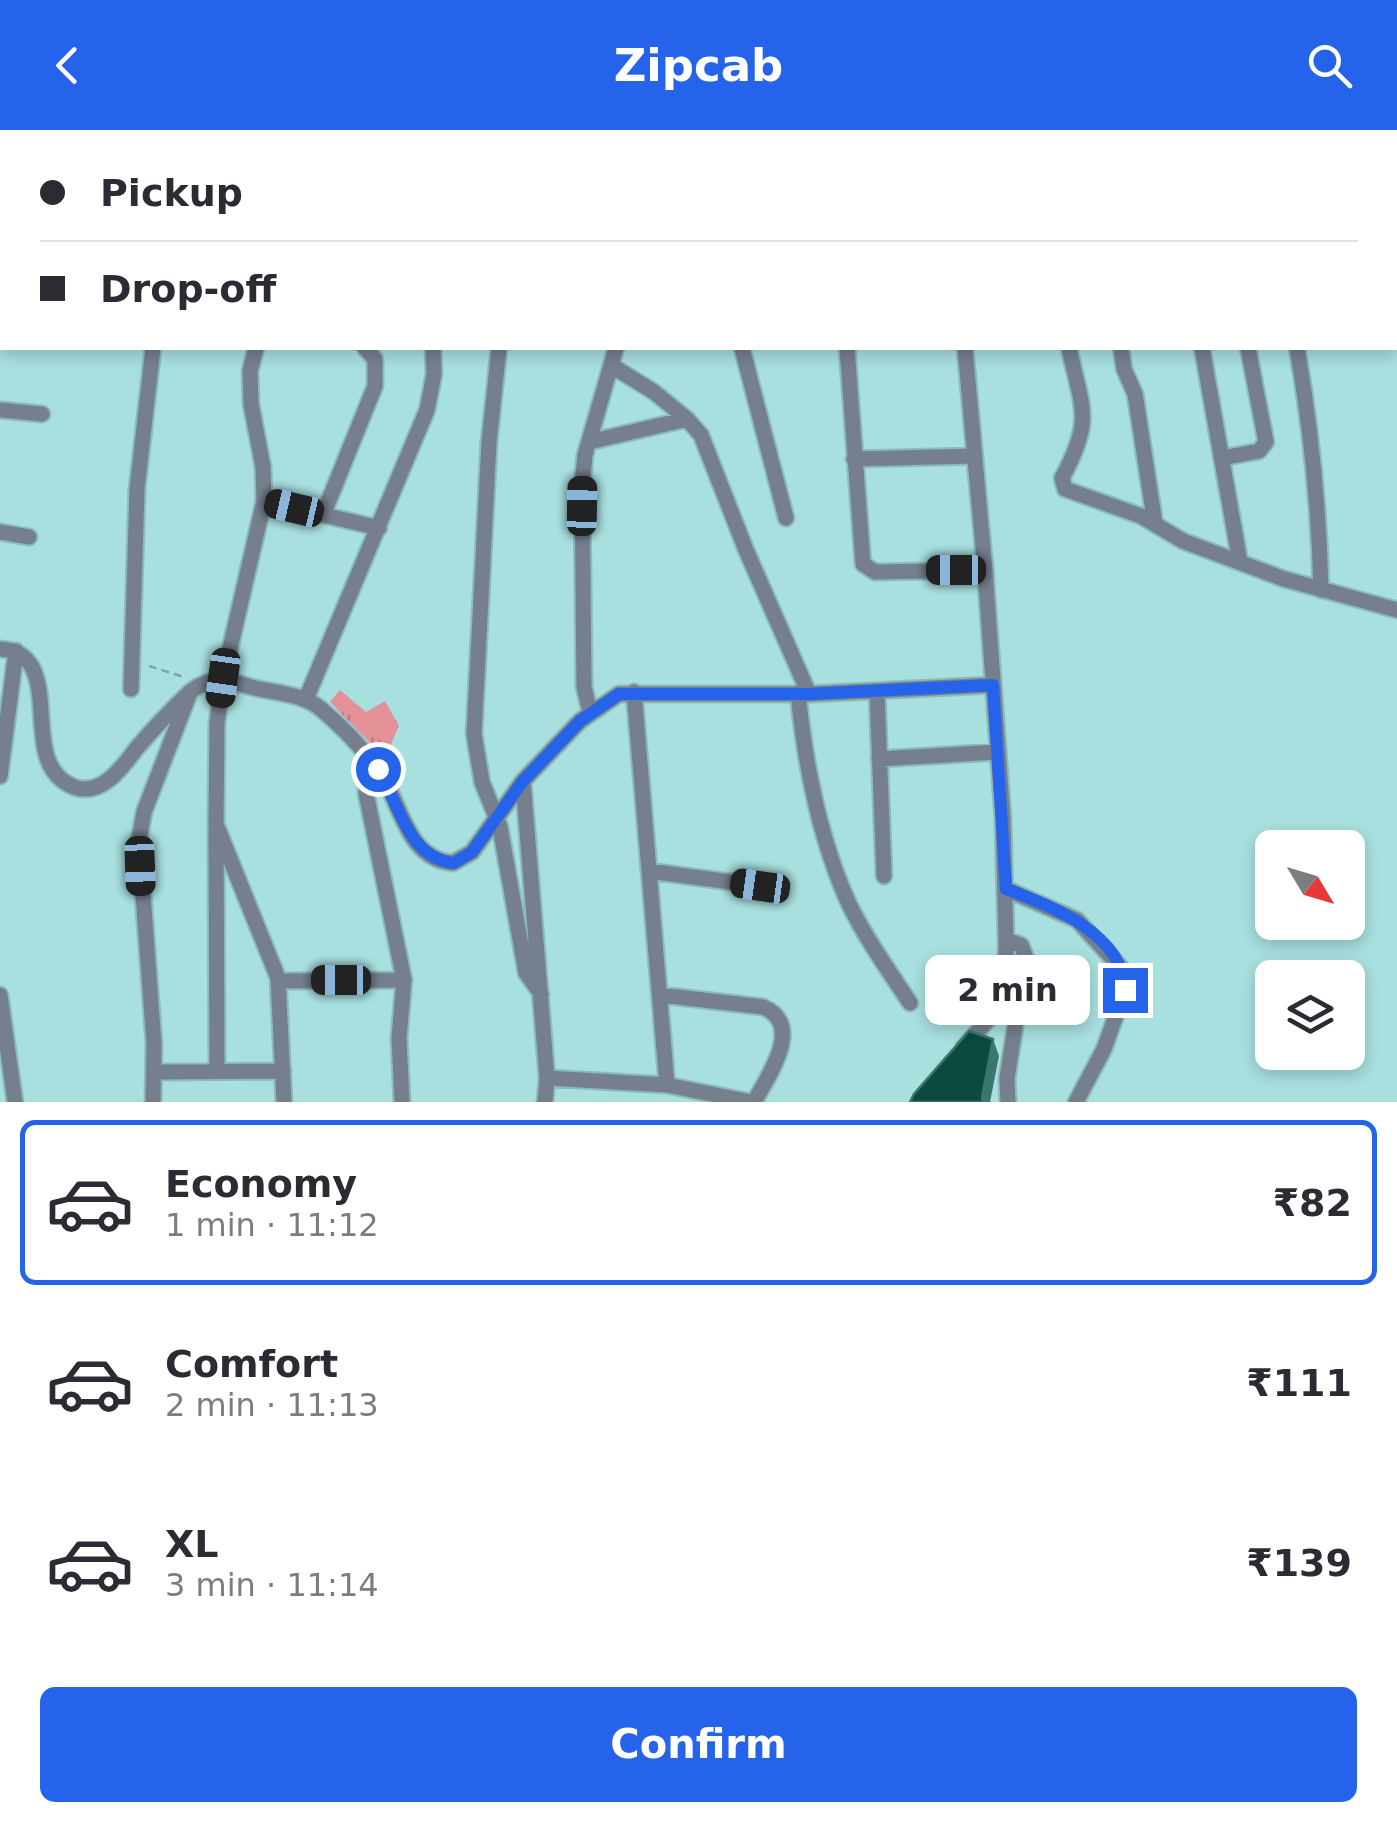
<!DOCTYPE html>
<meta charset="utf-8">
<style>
:root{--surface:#fff;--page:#f7f7f7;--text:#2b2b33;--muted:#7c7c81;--line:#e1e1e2;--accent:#2563eb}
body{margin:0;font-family:"DejaVu Sans",sans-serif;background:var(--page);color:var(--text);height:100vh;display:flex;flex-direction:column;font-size:38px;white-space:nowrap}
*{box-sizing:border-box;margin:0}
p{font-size:32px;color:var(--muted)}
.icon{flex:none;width:55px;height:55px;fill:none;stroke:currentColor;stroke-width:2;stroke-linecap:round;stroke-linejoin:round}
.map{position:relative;height:972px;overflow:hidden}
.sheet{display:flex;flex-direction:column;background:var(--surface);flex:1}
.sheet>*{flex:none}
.guide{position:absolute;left:0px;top:0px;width:1398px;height:220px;box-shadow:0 5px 15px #0003;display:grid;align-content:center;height:220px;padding:0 40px;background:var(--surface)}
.needle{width:65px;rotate:128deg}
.fabs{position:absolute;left:1255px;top:700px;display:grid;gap:20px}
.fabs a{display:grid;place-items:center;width:110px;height:110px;border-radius:15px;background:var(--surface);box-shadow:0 5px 15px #0003;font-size:50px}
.end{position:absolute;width:45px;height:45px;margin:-22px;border:12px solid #2563eb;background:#fff;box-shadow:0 0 0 5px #fff}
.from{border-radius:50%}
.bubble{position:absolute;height:70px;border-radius:15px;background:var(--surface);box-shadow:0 5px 15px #0003;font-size:32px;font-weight:700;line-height:70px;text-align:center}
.car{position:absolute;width:30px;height:60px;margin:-30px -15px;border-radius:12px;box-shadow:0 0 8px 2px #0007;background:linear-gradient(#222 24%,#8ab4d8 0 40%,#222 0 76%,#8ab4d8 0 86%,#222 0)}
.guide b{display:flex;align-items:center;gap:35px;height:95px;font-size:38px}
.guide b+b{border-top:2px solid var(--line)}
.guide i{width:25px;height:25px;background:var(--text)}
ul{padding:18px 0 0;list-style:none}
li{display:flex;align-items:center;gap:30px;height:165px;margin:0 20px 15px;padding:0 20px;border:5px solid transparent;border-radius:15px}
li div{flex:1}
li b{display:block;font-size:38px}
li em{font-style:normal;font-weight:700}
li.on{border-color:var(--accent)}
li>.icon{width:90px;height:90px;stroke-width:1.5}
.primary-button{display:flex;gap:20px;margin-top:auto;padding:20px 40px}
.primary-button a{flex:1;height:115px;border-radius:15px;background:var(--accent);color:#fff;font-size:40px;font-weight:700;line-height:115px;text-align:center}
header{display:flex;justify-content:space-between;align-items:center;height:130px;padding:0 40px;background:var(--accent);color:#fff;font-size:45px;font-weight:700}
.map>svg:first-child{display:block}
.grass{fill:url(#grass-tufts)}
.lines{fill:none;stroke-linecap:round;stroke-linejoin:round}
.minor-casing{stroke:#8bbbbb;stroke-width:19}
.path{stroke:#7ca7a7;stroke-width:2.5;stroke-dasharray:8 5;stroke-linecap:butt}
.minor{stroke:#757f8e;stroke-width:15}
.shaded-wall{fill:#39776e}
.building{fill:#0a4b3e;stroke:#39776e;stroke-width:2.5}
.route{stroke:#2563eb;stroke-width:12}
</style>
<header><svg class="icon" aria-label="back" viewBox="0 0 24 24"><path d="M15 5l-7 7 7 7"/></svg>Zipcab<svg class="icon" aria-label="search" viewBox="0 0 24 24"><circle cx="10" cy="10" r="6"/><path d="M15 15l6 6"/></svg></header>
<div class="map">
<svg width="1397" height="972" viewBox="0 0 1397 972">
<defs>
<pattern id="grass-tufts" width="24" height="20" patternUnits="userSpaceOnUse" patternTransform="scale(2.5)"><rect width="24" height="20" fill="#e49197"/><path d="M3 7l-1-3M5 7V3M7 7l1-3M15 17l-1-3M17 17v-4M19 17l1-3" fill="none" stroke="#b9787c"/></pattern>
</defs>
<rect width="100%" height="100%" fill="#a8dfdf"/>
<path class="grass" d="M340 560 366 582 385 571 399 596 385 628 330 572Z"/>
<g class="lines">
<g class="minor-casing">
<path id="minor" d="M623 0 627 2
M717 0 718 2
M932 0 933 2
M1020 0V2
M1158 0V2
M1204 0V2
M1250 0 1251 2
M162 2V0
M594 2 595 0
M0 47H2
M0 162H2
M256 218 250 241 251 274 263 337 264 371 223 549 217 593 216 694 278 848 284 972
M499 218 489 312 474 604 482 652 500 697 526 843 541 864
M742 218 786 388
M847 218 863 434 875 442 985 440
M1069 218C1082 279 1094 289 1062 348L1065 359 1141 386 1183 411 1284 449 1397 480
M1121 218 1124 239 1135 264 1155 394
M1202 218 1240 432
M1297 218C1311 298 1319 379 1321 460
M612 236 654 262 687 289 701 305 746 420 809 564
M0 280 42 284
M589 312 687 289
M1222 328 1259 321 1266 312 1248 218
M854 329 975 326
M264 371 379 398
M323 385 375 256V229L365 218
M0 402 29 407
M0 519C15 520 24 524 32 537 51 573 27 638 74 657 101 667 122 638 136 619 153 599 171 580 190 562 212 544 230 551 255 558 277 563 303 564 321 579 341 596 364 620 379 641 401 672 406 729 453 733L472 722 523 651 580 591 619 564H809L993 555
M131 559 137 359 153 218
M634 562 667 955
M877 562 884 746
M798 563C805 634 819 708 849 774 866 809 889 841 910 873
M306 569 427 280 434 244 433 218
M590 582 584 557 582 356 585 325 616 218
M368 628 366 663 404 850 399 908 402 972
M879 629 997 622
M0 646 16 521
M523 651 547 948 545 972
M216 698 217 941
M649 741 760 756
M1006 759 1077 790 1122 839 1125 860 1104 919 1076 972
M1006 810 1021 815 1026 828 1007 948 1008 972
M279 851 404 850
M0 865 15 972
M661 865 763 877C805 895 768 946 754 972
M964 917 996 881 1006 843V810L1003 689 985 440 965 218
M154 942 283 941
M547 948 667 955 751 972
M153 972 154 914 139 710 144 682 189 565"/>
</g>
<path class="path" d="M149 536 184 547"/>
<use href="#minor" class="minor"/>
</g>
<path class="shaded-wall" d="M993 909 999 926 990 972H983L982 967Z"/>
<path class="building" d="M969 901 993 909 982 967 983 972H910L914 964Z"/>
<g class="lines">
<path class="route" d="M378 639C399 672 407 728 454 733L472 722 523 651 580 591 619 564H808L993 555 1006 759C1050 775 1124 804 1125 860"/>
</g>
</svg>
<div class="fabs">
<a><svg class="needle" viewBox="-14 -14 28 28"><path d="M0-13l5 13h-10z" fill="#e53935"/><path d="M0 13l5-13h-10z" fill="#7c7c81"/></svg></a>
<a><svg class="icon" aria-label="layers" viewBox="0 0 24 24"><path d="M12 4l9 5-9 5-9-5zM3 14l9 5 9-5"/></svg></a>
</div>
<i class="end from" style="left:378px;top:639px"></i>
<i class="end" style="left:1125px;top:860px"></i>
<div class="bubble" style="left:925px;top:825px;width:165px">2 min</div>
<i class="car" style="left:582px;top:376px;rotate:1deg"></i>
<i class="car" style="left:294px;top:378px;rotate:283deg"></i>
<i class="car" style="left:956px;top:440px;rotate:270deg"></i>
<i class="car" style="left:223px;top:548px;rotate:188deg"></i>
<i class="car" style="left:140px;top:736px;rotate:178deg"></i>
<i class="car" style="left:760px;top:756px;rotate:278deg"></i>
<i class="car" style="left:341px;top:850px;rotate:270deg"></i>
<div class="guide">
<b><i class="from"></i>Pickup</b>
<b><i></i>Drop-off</b>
</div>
</div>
<section class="sheet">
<ul>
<li class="on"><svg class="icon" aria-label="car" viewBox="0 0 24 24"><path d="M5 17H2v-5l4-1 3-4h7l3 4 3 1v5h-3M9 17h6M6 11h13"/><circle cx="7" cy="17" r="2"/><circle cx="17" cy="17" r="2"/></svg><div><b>Economy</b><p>1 min · 11:12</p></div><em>₹82</em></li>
<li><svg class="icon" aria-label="car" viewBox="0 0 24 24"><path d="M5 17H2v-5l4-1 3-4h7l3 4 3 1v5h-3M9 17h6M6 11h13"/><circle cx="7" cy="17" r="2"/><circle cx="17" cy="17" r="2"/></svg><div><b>Comfort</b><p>2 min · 11:13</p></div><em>₹111</em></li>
<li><svg class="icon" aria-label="car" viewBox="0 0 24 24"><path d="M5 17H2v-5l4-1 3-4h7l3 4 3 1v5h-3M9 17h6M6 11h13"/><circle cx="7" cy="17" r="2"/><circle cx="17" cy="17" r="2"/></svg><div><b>XL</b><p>3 min · 11:14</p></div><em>₹139</em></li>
</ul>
<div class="primary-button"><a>Confirm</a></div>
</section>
